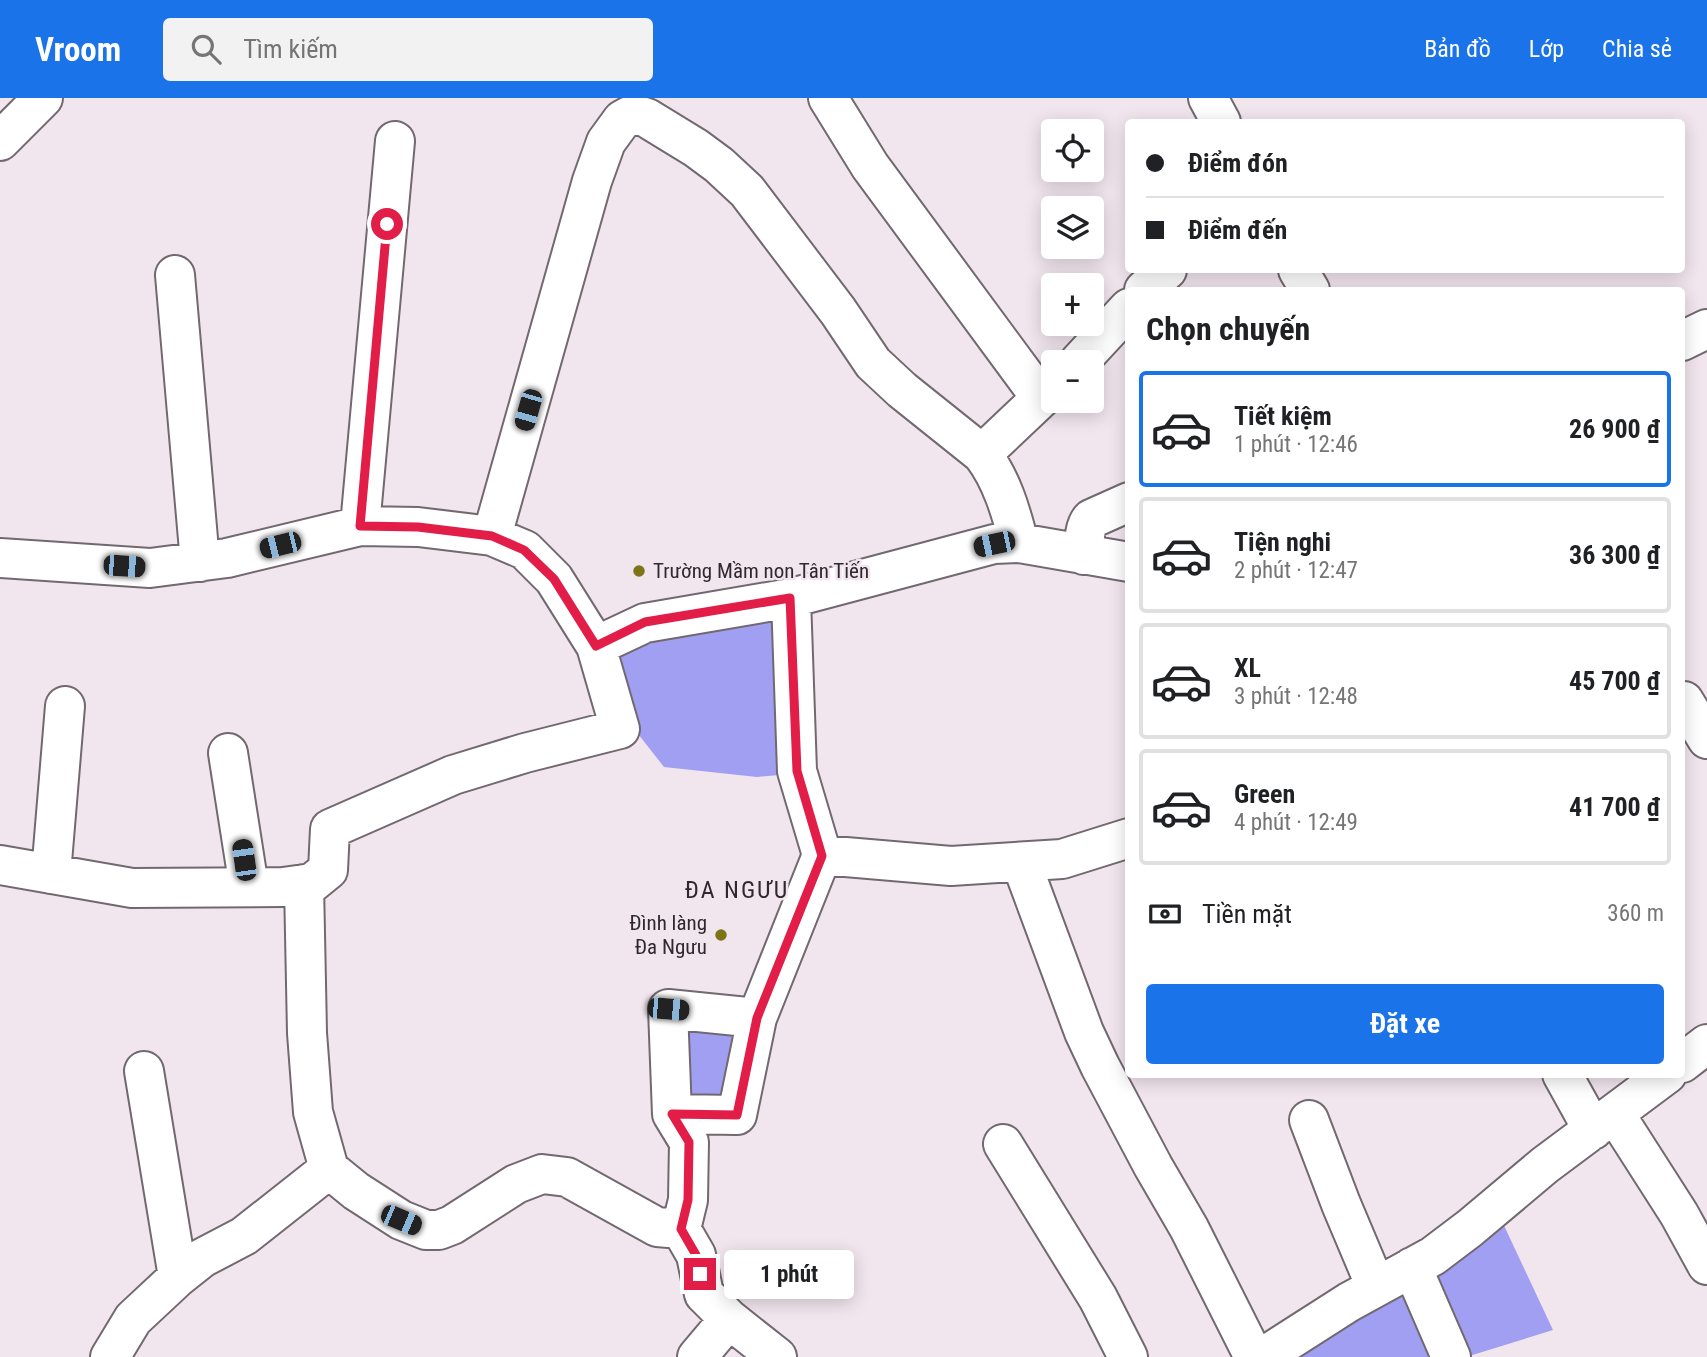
<!DOCTYPE html>
<html lang="vi">
<meta charset="utf-8">
<style>
:root{--surface:#fff;--page:#f2f2f2;--text:#202124;--muted:#757577;--line:#e0e0e0;--accent:#1a73e8}
body{margin:0;font-family:"Roboto Condensed",sans-serif;background:var(--page);color:var(--text);height:100vh;display:flex;flex-direction:column;font-size:26px;white-space:nowrap}
*{box-sizing:border-box;margin:0}
p{font-size:23px;color:var(--muted)}
.icon{flex:none;width:38px;height:38px;fill:none;stroke:currentColor;stroke-width:2;stroke-linecap:round;stroke-linejoin:round}
.map{position:relative;flex:1;overflow:hidden}
.drawer{position:absolute;left:1125px;top:189px;width:560px;height:791px;display:flex;flex-direction:column;background:var(--surface);border-radius:7px;box-shadow:0 4px 18px #0003}
.drawer>*{flex:none}
.hud{position:absolute;left:1125px;top:21px;width:560px;height:154px;border-radius:7px;box-shadow:0 4px 18px #0003;display:grid;align-content:center;height:154px;padding:0 21px;background:var(--surface)}
.tools{position:absolute;left:1041px;top:21px;display:grid;gap:14px}
.tools a{display:grid;place-items:center;width:63px;height:63px;border-radius:7px;background:var(--surface);box-shadow:0 4px 18px #0003;font-size:35px}
.end{position:absolute;width:32px;height:32px;margin:-16px;border:9px solid #e11d48;background:#fff;box-shadow:0 0 0 4px #fff}
.from{border-radius:50%}
.bubble{position:absolute;height:49px;border-radius:7px;background:var(--surface);box-shadow:0 4px 18px #0003;font-size:23px;font-weight:700;line-height:49px;text-align:center}
.car{position:absolute;width:21px;height:42px;margin:-21px -10px;border-radius:9px;box-shadow:0 0 5px 2px #0007;background:linear-gradient(#222 24%,#8ab4d8 0 40%,#222 0 76%,#8ab4d8 0 86%,#222 0)}
.hud b{display:flex;align-items:center;gap:24px;height:66px;font-size:26px}
.hud b+b{border-top:2px solid var(--line)}
.hud i{width:18px;height:18px;background:var(--text)}
ul{padding:0;list-style:none}
li{display:flex;align-items:center;gap:21px;height:116px;margin:0 14px 10px;padding:0 7px;border:4px solid var(--line);border-radius:7px}
li div{flex:1}
li b{display:block;font-size:26px}
li em{font-style:normal;font-weight:700}
li.selected{border-color:var(--accent)}
li>.icon{width:63px;height:63px;stroke-width:1.5}
h2{padding:0 21px;font-size:32px;line-height:84px}
.pay{display:flex;align-items:center;gap:18px;height:77px;padding:0 21px;font-size:26px}
.pay p{margin-inline-start:auto}
.action{display:flex;gap:14px;margin-top:auto;padding:14px 21px}
.action a{flex:1;height:80px;border-radius:7px;background:var(--accent);color:#fff;font-size:28px;font-weight:700;line-height:80px;text-align:center}
header{display:flex;align-items:center;gap:42px;box-sizing:border-box;height:98px;padding:0 35px;background:var(--accent);color:#fff}
header strong{font-size:33px}
nav{display:flex;gap:38px;margin-inline-start:auto;font-size:24px}
.search{width:490px;height:63px;background:var(--page);display:flex;align-items:center;gap:18px;box-sizing:border-box;padding:0 24px;border-radius:7px;color:var(--muted);font-size:26px}
.map>svg:first-child{display:block}
.water{fill:#a19ff2}
.lines{fill:none;stroke-linecap:round;stroke-linejoin:round}
.minor-casing{stroke:#72686f;stroke-width:42}
.minor{stroke:#fff;stroke-width:38}
.route{stroke:#e11d48;stroke-width:9}
.poi-dot{fill:#7b7518;stroke:#f2e6ee;stroke-width:2.5}
.labels{text-anchor:middle;dominant-baseline:central;stroke-width:5;stroke-linejoin:round;paint-order:stroke}
.poi-label{font-size:21px;fill:#2d292c;stroke:#f2e6ee;text-anchor:start}
.quarter-label{font-size:24px;letter-spacing:2px;fill:#31282e;stroke:#f2e6ee}
</style>
<header>
<strong>Vroom</strong>
<div class="search"><svg class="icon" aria-label="search" viewBox="0 0 24 24"><circle cx="10" cy="10" r="6"/><path d="M15 15l6 6"/></svg>Tìm kiếm</div>
<nav><a>Bản đồ</a><a>Lớp</a><a>Chia sẻ</a></nav>
</header>
<div class="map">
<svg width="1707" height="1259" viewBox="0 0 1707 1259">
<rect width="100%" height="100%" fill="#f2e6ee"/>
<path class="water" d="M783 511 790 676 757 679 664 669 631 627 608 557 651 542Z
M684 933 740 935 728 998 692 1001 684 992Z
M1500 1119 1553 1232 1466 1259H1288Z"/>
<g class="lines">
<g class="minor-casing">
<path id="minor" d="M828 0 870 68 1041 300
M1208 0 1221 24
M0 43 43 0
M1298 172 1310 192
M175 177 200 464
M1144 192 1167 172
M1682 243 1707 231
M1079 264 1129 210
M982 356 1054 288
M360 428 395 43
M492 438 592 83 606 44 622 22 629 18H641L647 20 696 50 719 67 747 93 838 213 873 265 902 292 982 356C1002 382 1011 414 1019 445
M1084 457C1085 445 1083 431 1091 421L1129 404
M0 460 150 470 227 460 360 428 418 429 492 438 525 452 554 481 596 548 620 631 525 655 453 677 330 731 328 772 312 785 283 789 132 790 0 767
M596 548 645 525 791 500 994 446 1019 445 1129 464
M1682 604 1684 603 1707 641
M228 655 249 789
M822 757 951 768 1062 761 1129 740
M1021 764 1084 934 1100 968 1153 1068 1189 1130 1254 1259
M51 776 65 608
M757 920 668 911 672 1016 689 1044 688 1102 681 1131 696 1157 704 1196 729 1221 777 1259
M1682 965 1707 946
M144 973 178 1179
M1562 976 1593 1032
M672 1016 737 1017 757 920 822 757 797 673 791 500
M1615 1016 1679 1116 1707 1167
M1309 1022 1341 1106 1376 1189
M1003 1046 1098 1200 1128 1259
M329 1071 356 1093 401 1122 426 1132H439L452 1127 516 1086 542 1076 567 1079 657 1129 681 1131
M1412 1169 1451 1259
M110 1259 133 1221 178 1179 202 1160 244 1138 329 1071 313 1014 307 935 304 786
M697 1259 729 1221
M1263 1259 1349 1204 1433 1158 1470 1130 1545 1067 1667 976"/>
</g>
<use href="#minor" class="minor"/>
</g>
<g class="lines">
<path class="route" d="M387 126 360 428 418 429 492 438 524 452 554 481 596 548 645 524 790 500 797 673 822 758 757 920 737 1017 672 1016 689 1044 688 1102 681 1131 696 1157 700 1176"/>
</g>
<g class="poi-dot">
<circle cx="639" cy="473" r="7"/>
<circle cx="721" cy="837" r="7"/>
</g>
<g class="labels">
<g class="poi-label">
<text x="653" y="473">Trường Mầm non Tân Tiến</text>
<text x="707" y="825" text-anchor="end">Đình làng<tspan x="707" dy="24">Đa Ngưu</tspan></text>
</g>
<g class="quarter-label">
<text x="737" y="792">ĐA NGƯU</text>
</g>
</g>
</svg>
<div class="tools">
<a><svg class="icon" aria-label="locate" viewBox="0 0 24 24"><circle cx="12" cy="12" r="6"/><path d="M12 2v4M12 18v4M2 12h4M18 12h4"/></svg></a>
<a><svg class="icon" aria-label="layers" viewBox="0 0 24 24"><path d="M12 4l9 5-9 5-9-5zM3 14l9 5 9-5"/></svg></a>
<a>+</a>
<a>−</a>
</div>
<i class="end from" style="left:387px;top:126px"></i>
<i class="end" style="left:700px;top:1176px"></i>
<div class="bubble" style="left:724px;top:1152px;width:130px">1 phút</div>
<i class="car" style="left:528px;top:312px;rotate:196deg"></i>
<i class="car" style="left:994px;top:446px;rotate:258deg"></i>
<i class="car" style="left:280px;top:447px;rotate:256deg"></i>
<i class="car" style="left:124px;top:468px;rotate:94deg"></i>
<i class="car" style="left:244px;top:762px;rotate:352deg"></i>
<i class="car" style="left:668px;top:911px;rotate:95deg"></i>
<i class="car" style="left:401px;top:1122px;rotate:113deg"></i>
<div class="hud">
<b><i class="from"></i>Điểm đón</b>
<b><i></i>Điểm đến</b>
</div>
<section class="drawer">
<h2>Chọn chuyến</h2>
<ul>
<li class="selected"><svg class="icon" aria-label="car" viewBox="0 0 24 24"><path d="M5 17H2v-5l4-1 3-4h7l3 4 3 1v5h-3M9 17h6M6 11h13"/><circle cx="7" cy="17" r="2"/><circle cx="17" cy="17" r="2"/></svg><div><b>Tiết kiệm</b><p>1 phút · 12:46</p></div><em>26 900 ₫</em></li>
<li><svg class="icon" aria-label="car" viewBox="0 0 24 24"><path d="M5 17H2v-5l4-1 3-4h7l3 4 3 1v5h-3M9 17h6M6 11h13"/><circle cx="7" cy="17" r="2"/><circle cx="17" cy="17" r="2"/></svg><div><b>Tiện nghi</b><p>2 phút · 12:47</p></div><em>36 300 ₫</em></li>
<li><svg class="icon" aria-label="car" viewBox="0 0 24 24"><path d="M5 17H2v-5l4-1 3-4h7l3 4 3 1v5h-3M9 17h6M6 11h13"/><circle cx="7" cy="17" r="2"/><circle cx="17" cy="17" r="2"/></svg><div><b>XL</b><p>3 phút · 12:48</p></div><em>45 700 ₫</em></li>
<li><svg class="icon" aria-label="car" viewBox="0 0 24 24"><path d="M5 17H2v-5l4-1 3-4h7l3 4 3 1v5h-3M9 17h6M6 11h13"/><circle cx="7" cy="17" r="2"/><circle cx="17" cy="17" r="2"/></svg><div><b>Green</b><p>4 phút · 12:49</p></div><em>41 700 ₫</em></li>
</ul>
<div class="pay"><svg class="icon" aria-label="cash" viewBox="0 0 24 24"><path d="M3 7h18v10H3z"/><circle cx="12" cy="12" r="2"/></svg>Tiền mặt<p>360 m</p></div>
<div class="action"><a>Đặt xe</a></div>
</section>
</div>
